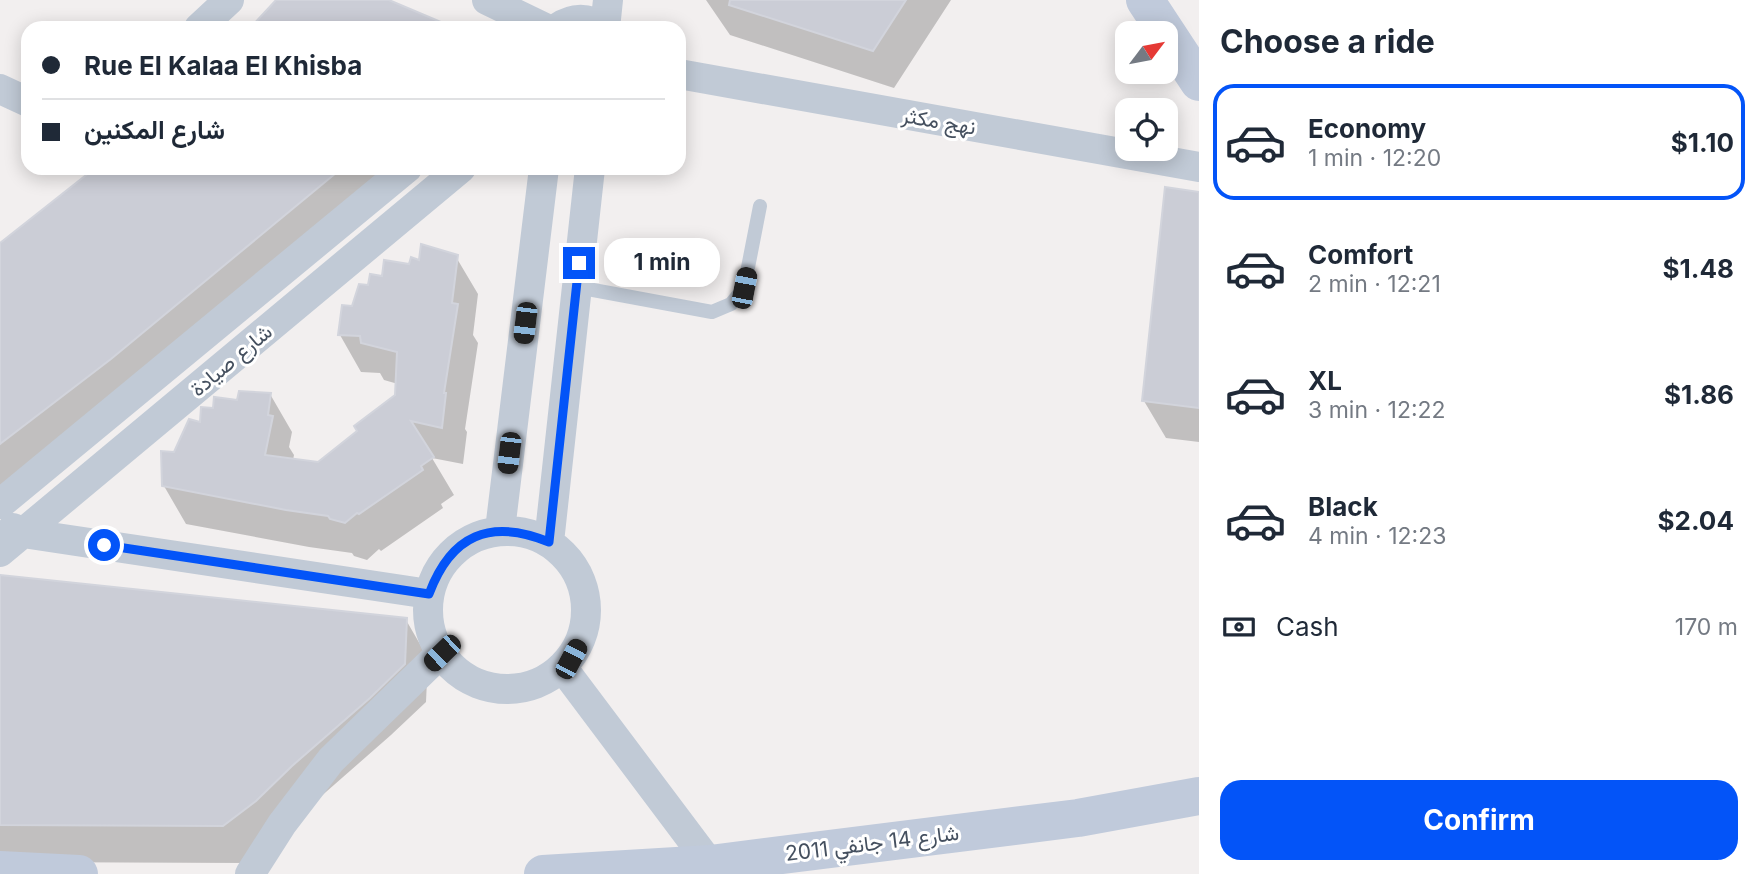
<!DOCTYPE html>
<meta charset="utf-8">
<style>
:root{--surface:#fff;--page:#f2f2f3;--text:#1f2937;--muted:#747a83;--line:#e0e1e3;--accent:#0354f8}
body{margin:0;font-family:Inter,Vazirmatn,sans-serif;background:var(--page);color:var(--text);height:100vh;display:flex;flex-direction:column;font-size:26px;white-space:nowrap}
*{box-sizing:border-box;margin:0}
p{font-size:23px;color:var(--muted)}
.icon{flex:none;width:38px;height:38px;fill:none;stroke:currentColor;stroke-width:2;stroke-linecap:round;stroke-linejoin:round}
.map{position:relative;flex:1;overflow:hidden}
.drawer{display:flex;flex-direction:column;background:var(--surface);width:560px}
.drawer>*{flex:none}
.guide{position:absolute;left:21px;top:21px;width:665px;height:154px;border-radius:21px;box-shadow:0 4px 18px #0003;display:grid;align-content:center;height:154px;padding:0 21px;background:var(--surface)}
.needle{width:46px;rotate:58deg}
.fabs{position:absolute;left:1115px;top:21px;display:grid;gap:14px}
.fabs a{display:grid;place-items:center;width:63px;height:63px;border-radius:14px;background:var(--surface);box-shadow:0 4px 18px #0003;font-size:35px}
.end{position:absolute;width:32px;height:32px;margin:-16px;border:9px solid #0354f8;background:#fff;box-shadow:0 0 0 4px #fff}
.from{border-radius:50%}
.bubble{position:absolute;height:49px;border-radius:21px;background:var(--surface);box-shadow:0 4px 18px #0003;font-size:23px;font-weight:700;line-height:49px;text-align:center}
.car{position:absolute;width:21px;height:42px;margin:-21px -10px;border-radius:9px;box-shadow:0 0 5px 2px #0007;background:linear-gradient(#222 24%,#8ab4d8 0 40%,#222 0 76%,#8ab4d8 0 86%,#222 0)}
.guide b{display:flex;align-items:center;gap:24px;height:66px;font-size:26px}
.guide b+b{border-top:2px solid var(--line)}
.guide i{width:18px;height:18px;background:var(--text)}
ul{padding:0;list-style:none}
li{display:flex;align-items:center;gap:21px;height:116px;margin:0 14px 10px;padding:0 7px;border:4px solid transparent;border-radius:21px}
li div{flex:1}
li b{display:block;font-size:26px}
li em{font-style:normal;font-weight:700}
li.on{border-color:var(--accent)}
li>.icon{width:63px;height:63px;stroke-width:1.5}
h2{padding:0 21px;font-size:32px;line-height:84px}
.pay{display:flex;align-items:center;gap:18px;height:77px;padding:0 21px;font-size:26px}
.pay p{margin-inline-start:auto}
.button{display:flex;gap:14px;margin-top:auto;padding:14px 21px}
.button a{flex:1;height:80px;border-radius:21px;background:var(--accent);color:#fff;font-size:28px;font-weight:700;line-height:80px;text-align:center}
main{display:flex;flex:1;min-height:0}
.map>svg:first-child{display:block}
.shadow{fill:#0003}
.building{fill:#cbcdd6;stroke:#d2d4dc;stroke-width:2}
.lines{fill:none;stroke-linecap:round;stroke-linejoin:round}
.lane{stroke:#c1cad6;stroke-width:14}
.street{stroke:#c1cad6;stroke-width:30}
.secondary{stroke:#c0cadb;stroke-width:38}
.route{stroke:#0354f8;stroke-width:9}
.labels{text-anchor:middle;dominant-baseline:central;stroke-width:6;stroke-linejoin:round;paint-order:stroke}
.street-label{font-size:21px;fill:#45505f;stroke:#fff}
</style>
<main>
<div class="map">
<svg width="1199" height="874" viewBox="0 0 1199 874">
<rect width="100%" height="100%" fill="#f2efef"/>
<path class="shadow" d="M706 0H951L894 88 730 35Z
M98 168H411L0 498V245Z
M1199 194V442L1166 438 1144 401Z
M456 257 478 294 473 335 478 343 465 429 467 432 463 464 432 458 454 495 441 504 443 508 381 551 379 549 367 560 354 556 352 553 309 547 186 524 164 486 175 454 214 409 270 394 292 432 289 447 294 455 293 460 318 463 359 432 397 395 398 384 384 380 380 373 361 372 340 335 353 308 369 287 383 278 420 262Z
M0 577 406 620 428 658 426 702 391 735 245 863 0 862Z"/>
<path class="building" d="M276 0H389L455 28H250Z
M730 0H906L873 51 729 5Z
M95 168H342L111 359 0 444V243Z
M1165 187 1199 192V408L1142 401Z
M421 244 458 255 452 303 458 304 444 393H446L442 428 411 421 434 457 421 466 423 470 359 514 357 513 345 523 330 519 328 516 286 510 162 486 161 451 174 452 189 419 200 422 201 407 213 408 214 397 237 400 239 391 271 393 268 415 273 416 265 455 318 462 357 431 354 426 395 395 397 352 361 343 360 336 338 335 342 305 352 306 359 284 368 285 370 274 382 276 384 260 409 264 411 257 419 260Z
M0 575 407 618 405 664 370 698 292 766 256 801 223 826 0 825Z"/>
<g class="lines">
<path class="lane" d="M577 287 712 312 731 304 744 288 760 206"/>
<path class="street" d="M487 0 545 28
M199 28 229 0
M557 28C573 17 588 17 605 28
M605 28 608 0
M679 74 1199 167
M0 89 28 102
M0 504 407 168
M13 528 23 533 429 594
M500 530 544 168
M428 610a79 79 0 1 1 158 0a79 79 0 1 1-158 0Z
M549 542 590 168
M0 552 461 168
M562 667 710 864V874
M250 874 282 824 331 760 441 653"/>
<path class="secondary" d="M1145 0 1199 82
M0 870 79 874
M543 874 710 864 1078 818 1199 796"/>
</g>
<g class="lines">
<path class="route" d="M104 545 429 594C451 535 490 518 549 542L579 263"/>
</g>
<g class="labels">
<g class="street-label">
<text transform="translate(939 121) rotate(10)">نهج مكثر</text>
<text transform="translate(231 360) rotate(-40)">شارع صيادة</text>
<text transform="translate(872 843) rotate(-7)">شارع 14 جانفي 2011</text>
</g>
</g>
</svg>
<div class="fabs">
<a><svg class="needle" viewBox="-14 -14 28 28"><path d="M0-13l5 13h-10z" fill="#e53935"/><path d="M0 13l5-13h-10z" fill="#747a83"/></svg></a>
<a><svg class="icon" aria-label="locate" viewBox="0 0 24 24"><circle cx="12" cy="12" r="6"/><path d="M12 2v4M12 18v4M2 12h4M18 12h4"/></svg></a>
</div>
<i class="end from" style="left:104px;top:545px"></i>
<i class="end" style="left:579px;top:263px"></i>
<div class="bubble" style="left:604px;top:238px;width:116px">1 min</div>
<i class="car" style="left:744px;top:288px;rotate:11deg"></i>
<i class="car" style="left:525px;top:323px;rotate:187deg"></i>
<i class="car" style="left:509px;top:453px;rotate:187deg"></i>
<i class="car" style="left:442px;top:653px;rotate:226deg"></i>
<i class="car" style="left:571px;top:659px;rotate:28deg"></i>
<div class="guide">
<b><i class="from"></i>Rue El Kalaa El Khisba</b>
<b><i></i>شارع المكنين</b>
</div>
</div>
<section class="drawer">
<h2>Choose a ride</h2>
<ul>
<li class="on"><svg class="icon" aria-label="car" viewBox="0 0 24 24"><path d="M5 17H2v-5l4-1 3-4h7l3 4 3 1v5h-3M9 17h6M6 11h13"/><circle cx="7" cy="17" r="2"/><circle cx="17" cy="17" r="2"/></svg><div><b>Economy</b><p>1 min · 12:20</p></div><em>$1.10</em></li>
<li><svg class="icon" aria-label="car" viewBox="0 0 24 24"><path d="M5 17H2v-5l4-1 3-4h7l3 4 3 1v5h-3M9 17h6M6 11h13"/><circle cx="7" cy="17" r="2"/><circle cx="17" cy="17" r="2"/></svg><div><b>Comfort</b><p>2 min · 12:21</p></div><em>$1.48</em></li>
<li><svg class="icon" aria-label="car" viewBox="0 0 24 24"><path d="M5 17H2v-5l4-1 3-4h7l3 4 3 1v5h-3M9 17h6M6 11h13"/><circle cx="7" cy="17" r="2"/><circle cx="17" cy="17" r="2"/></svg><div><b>XL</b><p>3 min · 12:22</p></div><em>$1.86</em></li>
<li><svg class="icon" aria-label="car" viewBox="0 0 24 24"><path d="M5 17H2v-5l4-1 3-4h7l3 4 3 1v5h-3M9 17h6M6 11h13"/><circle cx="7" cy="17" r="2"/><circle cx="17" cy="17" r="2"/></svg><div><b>Black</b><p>4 min · 12:23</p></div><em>$2.04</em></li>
</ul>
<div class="pay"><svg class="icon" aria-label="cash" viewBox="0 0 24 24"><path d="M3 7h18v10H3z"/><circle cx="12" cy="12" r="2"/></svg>Cash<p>170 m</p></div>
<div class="button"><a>Confirm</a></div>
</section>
</main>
